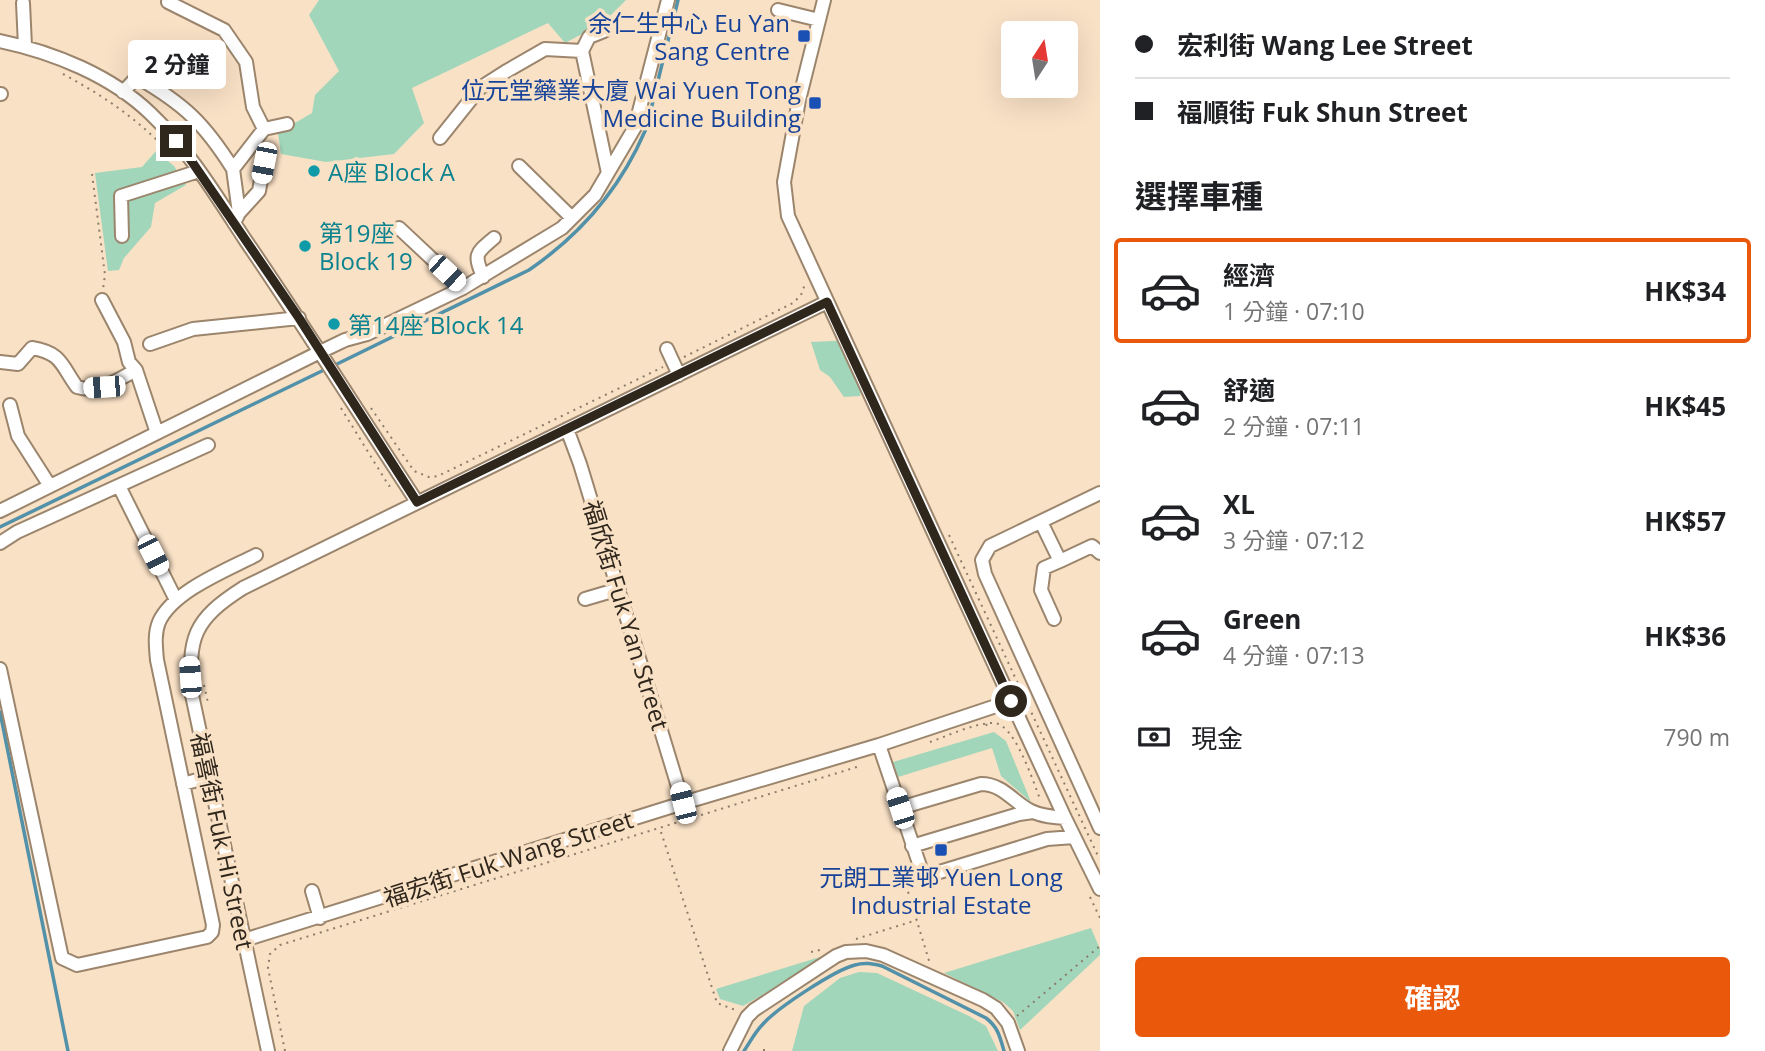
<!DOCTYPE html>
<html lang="zh-TW">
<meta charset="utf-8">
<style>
:root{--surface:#fff;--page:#f6f6f6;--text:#202124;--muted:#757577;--line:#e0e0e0;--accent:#ea580c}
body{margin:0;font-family:"Open Sans","Noto Sans TC",sans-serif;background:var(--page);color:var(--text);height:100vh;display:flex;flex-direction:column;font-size:26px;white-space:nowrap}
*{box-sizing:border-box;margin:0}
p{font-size:23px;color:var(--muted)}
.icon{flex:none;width:38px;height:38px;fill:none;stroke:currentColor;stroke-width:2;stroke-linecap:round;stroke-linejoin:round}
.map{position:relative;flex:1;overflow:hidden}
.details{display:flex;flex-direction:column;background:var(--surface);width:665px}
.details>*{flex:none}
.top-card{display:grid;align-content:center;height:154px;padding:0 35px;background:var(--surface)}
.needle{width:46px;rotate:12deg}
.tools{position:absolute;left:1001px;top:21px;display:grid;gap:14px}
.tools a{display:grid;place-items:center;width:77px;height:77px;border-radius:7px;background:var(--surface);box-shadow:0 7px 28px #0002;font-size:35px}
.end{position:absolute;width:32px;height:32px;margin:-16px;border:9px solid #2f261c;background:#fff;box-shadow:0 0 0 4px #fff}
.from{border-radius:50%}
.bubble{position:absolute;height:49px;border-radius:7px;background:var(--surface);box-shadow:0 7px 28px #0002;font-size:23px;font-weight:700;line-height:49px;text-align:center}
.car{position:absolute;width:21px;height:42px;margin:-21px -10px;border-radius:9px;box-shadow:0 0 5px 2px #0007;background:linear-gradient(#fff 24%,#345 0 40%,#fff 0 76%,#345 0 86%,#fff 0)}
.top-card b{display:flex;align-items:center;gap:24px;height:66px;font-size:26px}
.top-card b+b{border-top:2px solid var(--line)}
.top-card i{width:18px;height:18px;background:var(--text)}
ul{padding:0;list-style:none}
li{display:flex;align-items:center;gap:21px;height:105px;margin:0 14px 10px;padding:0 21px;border:4px solid transparent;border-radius:7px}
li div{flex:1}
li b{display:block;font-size:26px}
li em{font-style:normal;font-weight:700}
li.current{border-color:var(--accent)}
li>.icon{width:63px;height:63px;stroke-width:1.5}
h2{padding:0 35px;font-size:32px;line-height:84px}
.pay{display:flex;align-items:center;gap:18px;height:77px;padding:0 35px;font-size:26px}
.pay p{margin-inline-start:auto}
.button{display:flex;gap:14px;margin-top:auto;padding:14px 35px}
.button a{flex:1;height:80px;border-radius:7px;background:var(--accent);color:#fff;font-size:28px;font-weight:700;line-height:80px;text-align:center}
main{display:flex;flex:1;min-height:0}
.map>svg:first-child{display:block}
.green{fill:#a1d6bb}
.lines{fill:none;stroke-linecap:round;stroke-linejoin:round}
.stream{stroke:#5191a9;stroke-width:3.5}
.minor-casing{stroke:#9b856c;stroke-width:16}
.path{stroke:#8c7c6a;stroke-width:2;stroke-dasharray:2 5;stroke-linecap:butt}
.minor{stroke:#fff;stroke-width:12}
.route{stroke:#2f261c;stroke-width:9}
.transit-dot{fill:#1a4fb4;stroke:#f9e1c6;stroke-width:2.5}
.culture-dot{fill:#0f9aa8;stroke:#f9e1c6;stroke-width:2.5}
.labels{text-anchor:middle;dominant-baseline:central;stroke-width:7;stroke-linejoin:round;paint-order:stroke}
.transit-label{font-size:24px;fill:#164399;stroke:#f9e1c6;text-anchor:end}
.culture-label{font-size:24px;fill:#0d838f;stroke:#f9e1c6;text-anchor:start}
.street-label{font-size:24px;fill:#2f261c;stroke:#f9e1c6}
</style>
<main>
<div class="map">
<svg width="1100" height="1051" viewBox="0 0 1100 1051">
<rect width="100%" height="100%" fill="#f9e1c6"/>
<path class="green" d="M319 0H626L603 23 565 43 548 23 412 88 424 123 394 154 326 162 281 154 278 133 312 113 315 95 339 71 309 15Z
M156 151 174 166 186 185 155 203 151 227 124 258 119 270 108 271 95 173 142 167Z
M853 340 864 369 860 396 844 397 830 377 820 370 811 342Z
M994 732 1006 741 1031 802 1001 776 992 748 898 777 893 762Z
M1091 928 1100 949V955L1020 1030 1013 1011 1003 1002 944 973Z
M820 957 823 960 743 1006 720 999 716 989Z
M859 972 877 973 969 1016 986 1026 998 1051H792L804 1006 840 978Z"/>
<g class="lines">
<path class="stream" d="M333 366 529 270C580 235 620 189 645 131 650 118 652 103 656 89 663 59 671 30 678 0
M0 527 326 369
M0 712 68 1051
M744 1051C750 1042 755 1032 763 1024 777 1008 835 970 855 965 865 962 873 964 882 966L986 1018C998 1027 1000 1037 1004 1051"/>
<g class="minor-casing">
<path id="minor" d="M824 0 799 100 784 182 788 216 1065 818 1100 889
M168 2 224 30 246 62 253 107 264 129
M23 3 25 46
M778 10 819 20
M0 41C53 52 112 76 151 114 189 150 217 197 246 241 305 327 360 415 417 502
M582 51 589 37 604 31
M137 77C184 104 204 123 233 169
M123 92 137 77 154 53
M0 94H1
M440 138 480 88 505 72 545 49 582 51 608 173
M519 166 572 218
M239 213 259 191 264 163
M234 223 239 213 233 169 264 129 287 124
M399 228 463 288
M122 236 121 196 199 171
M483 277C474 254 475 254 494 238
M102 300 124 342 129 362 136 370 157 433
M150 344 193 329 299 318
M667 349 679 375
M0 362 18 364 32 348C62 353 61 365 77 387 99 394 117 380 136 370
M10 405 18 436 50 486
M567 429 580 464 683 803
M119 486 176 600
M1100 493 990 546 982 560 985 574 1100 828
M0 511 320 352 345 340 367 334 463 288 562 228 595 195 635 127 668 0
M1041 522 1060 561 1092 546 1100 553
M0 543 17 532 208 445
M585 599 619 589
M1054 619 1041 590 1044 568 1060 561
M0 669 62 958 77 965 207 937 212 932 213 925 157 660C156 648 154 634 159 622 173 591 227 570 256 555
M879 745 922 872 933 874 1047 839 1074 837
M183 784 208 777
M900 808 981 784C1003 784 1013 802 1031 811 1041 816 1053 817 1065 818
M912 846 1019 814 1033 812
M312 891 320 918
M244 940 683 803 879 745 1011 701
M268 1051 192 695C188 637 193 620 243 588L827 302
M730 1051 747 1017 754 1010 836 956 846 952 866 951 883 955 983 1000 996 1008 1008 1023 1018 1051"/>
</g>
<path class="path" d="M63 74C104 96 141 121 172 156
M92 174 105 275 103 289
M684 357 793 303 801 295 805 284
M341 408 389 486 392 484
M371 408 414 471 429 477 438 476 663 367
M949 535 1098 856
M204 685 208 703
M986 724 989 730
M930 742C947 736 975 723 993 723 1014 722 1033 781 1040 799
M661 832 717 1003 738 1011
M909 870 902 872 930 964
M1090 897 1100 918
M856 939 917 920
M811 952 824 949
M1017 1016 1100 946
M285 1051 268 968 270 954 280 945 860 766
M764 1051V1049"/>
<use href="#minor" class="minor"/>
</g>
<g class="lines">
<path class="route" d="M176 141 188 156 299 318 417 502 827 302 1011 701"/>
</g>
<g class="transit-dot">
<rect x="797" y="29" width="14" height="14" rx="3.5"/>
<rect x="808" y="96" width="14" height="14" rx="3.5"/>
<rect x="934" y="843" width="14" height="14" rx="3.5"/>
</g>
<g class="culture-dot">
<circle cx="314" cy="171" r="7"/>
<circle cx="305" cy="246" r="7"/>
<circle cx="334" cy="324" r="7"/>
</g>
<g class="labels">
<g class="transit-label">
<text x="790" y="22">余仁生中心 Eu Yan<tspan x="790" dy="28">Sang Centre</tspan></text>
<text x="801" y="89">位元堂藥業大廈 Wai Yuen Tong<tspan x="801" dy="28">Medicine Building</tspan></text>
<text x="941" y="876" text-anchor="middle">元朗工業邨 Yuen Long<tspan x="941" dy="28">Industrial Estate</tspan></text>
</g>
<g class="culture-label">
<text x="328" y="171">A座 Block A</text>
<text x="319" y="232">第19座<tspan x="319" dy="28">Block 19</tspan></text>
<text x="348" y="324">第14座 Block 14</text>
</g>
<g class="street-label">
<text transform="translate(627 615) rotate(73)">福欣街 Fuk Yan Street</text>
<text transform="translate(223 841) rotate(78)">福喜街 Fuk Hi Street</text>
<text transform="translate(508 858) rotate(-18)">福宏街 Fuk Wang Street</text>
</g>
</g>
</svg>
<div class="tools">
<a><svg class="needle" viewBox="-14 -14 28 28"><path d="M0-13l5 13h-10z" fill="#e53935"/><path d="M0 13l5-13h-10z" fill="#757577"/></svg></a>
</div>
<i class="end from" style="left:1011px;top:701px"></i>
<i class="end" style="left:176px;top:141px"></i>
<div class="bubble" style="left:128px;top:40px;width:98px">2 分鐘</div>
<i class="car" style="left:264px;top:163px;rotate:191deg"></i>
<i class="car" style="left:447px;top:273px;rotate:133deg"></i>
<i class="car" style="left:104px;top:387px;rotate:266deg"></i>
<i class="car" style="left:153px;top:555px;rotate:153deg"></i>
<i class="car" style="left:190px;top:677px;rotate:356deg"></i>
<i class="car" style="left:683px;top:803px;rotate:346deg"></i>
<i class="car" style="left:900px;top:808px;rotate:342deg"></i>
</div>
<section class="details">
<div class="top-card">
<b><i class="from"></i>宏利街 Wang Lee Street</b>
<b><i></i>福順街 Fuk Shun Street</b>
</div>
<h2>選擇車種</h2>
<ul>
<li class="current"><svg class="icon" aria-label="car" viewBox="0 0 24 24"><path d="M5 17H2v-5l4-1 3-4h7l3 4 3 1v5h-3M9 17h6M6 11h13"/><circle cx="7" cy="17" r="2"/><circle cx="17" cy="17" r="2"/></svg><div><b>經濟</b><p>1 分鐘 · 07:10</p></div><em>HK$34</em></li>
<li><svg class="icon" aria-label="car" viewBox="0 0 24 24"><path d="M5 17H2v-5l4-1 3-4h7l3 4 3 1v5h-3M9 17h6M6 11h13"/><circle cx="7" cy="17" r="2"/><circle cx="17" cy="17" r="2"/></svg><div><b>舒適</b><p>2 分鐘 · 07:11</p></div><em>HK$45</em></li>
<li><svg class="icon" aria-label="car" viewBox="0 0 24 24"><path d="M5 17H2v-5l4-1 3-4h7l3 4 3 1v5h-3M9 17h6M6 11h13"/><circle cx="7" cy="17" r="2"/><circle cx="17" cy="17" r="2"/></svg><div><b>XL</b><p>3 分鐘 · 07:12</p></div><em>HK$57</em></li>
<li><svg class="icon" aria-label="car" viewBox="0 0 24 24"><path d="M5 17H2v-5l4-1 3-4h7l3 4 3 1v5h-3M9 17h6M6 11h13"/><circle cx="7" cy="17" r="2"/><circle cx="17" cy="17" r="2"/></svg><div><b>Green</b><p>4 分鐘 · 07:13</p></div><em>HK$36</em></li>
</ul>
<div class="pay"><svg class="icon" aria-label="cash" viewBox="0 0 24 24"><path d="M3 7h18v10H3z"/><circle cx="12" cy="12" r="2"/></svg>現金<p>790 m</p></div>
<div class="button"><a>確認</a></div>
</section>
</main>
